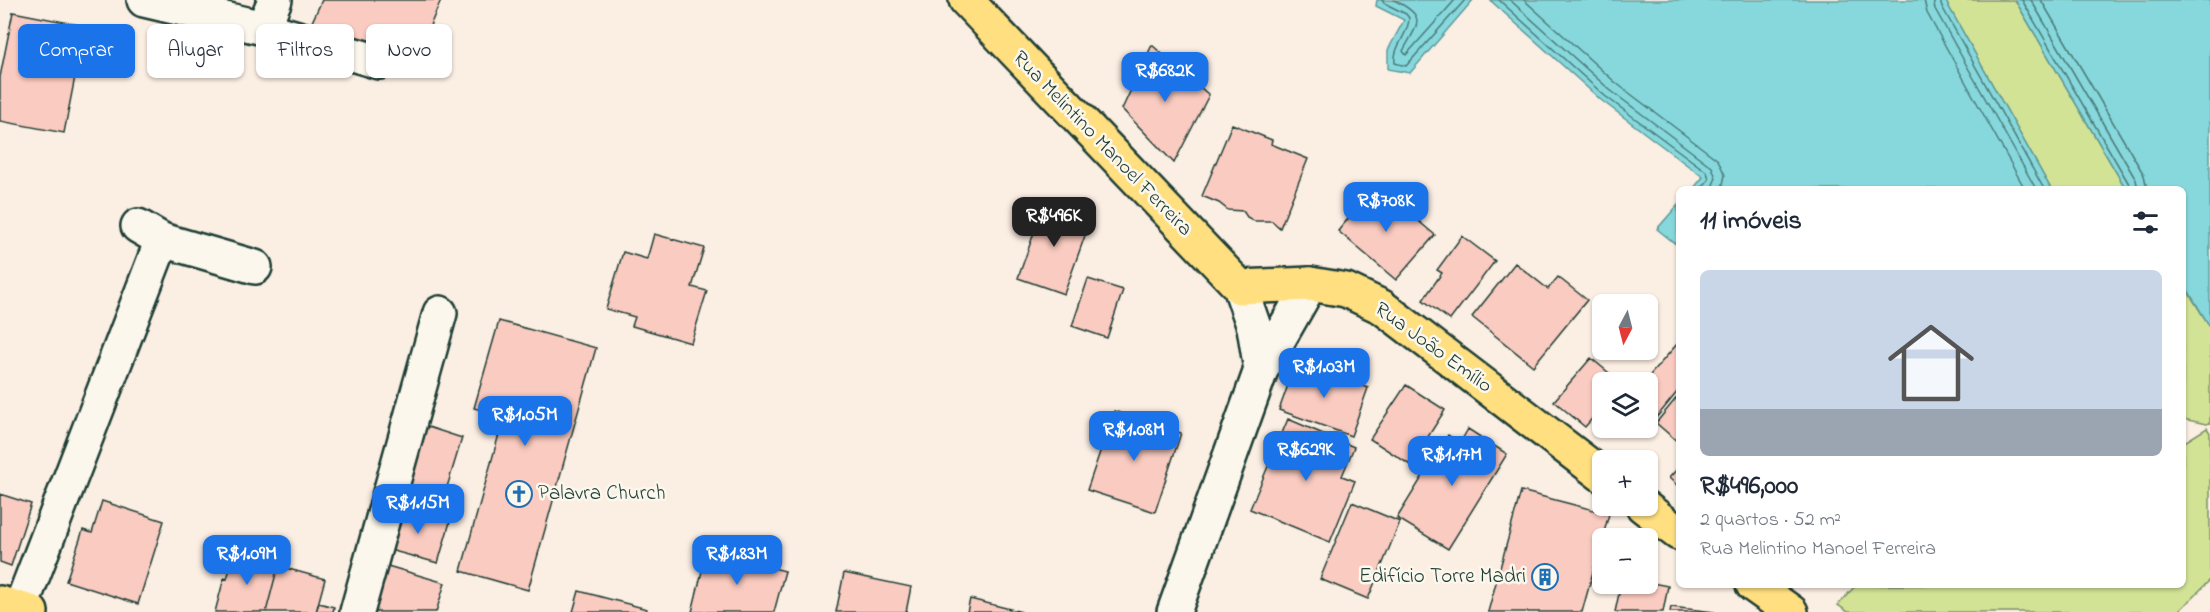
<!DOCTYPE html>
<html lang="pt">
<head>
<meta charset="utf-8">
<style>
	:root { --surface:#fff; --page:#f6f6f7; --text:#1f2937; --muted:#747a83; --accent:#1a73e8 }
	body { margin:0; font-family:"Indie Flower",sans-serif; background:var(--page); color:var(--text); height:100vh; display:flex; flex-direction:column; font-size:22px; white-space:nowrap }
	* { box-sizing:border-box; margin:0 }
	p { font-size:20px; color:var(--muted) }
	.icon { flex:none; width:33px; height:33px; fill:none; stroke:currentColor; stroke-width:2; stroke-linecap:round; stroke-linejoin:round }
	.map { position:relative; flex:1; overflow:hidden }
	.sheet { position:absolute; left:1676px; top:186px; width:510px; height:402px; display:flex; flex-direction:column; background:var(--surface); border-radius:9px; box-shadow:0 2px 4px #0004 }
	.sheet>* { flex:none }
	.top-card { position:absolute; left:18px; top:24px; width:570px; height:54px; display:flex; gap:12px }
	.needle { width:39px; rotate:187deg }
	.controls { position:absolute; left:1592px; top:294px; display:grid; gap:12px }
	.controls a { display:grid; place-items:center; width:66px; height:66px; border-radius:9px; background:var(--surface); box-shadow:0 2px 4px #0004; font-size:30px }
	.price { position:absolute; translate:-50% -51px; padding:0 14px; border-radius:12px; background:var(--accent); color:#fff; font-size:20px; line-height:39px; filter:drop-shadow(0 2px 3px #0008) }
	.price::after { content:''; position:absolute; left:50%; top:36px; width:18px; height:14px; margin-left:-9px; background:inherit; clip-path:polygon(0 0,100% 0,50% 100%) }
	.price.active { background:#222; color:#fff }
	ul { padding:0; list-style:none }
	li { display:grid; align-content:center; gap:12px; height:318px; padding:0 24px }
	li span { display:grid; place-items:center; height:186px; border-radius:9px; color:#555 }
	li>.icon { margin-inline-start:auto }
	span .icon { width:108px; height:108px; fill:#fffc; stroke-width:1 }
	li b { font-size:26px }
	h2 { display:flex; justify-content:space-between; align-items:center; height:72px; padding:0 24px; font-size:26px }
	.tag { padding:0 21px; border-radius:9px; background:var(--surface); box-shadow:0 2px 4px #0004; font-size:21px; line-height:54px }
	.tag.active { background:var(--accent); color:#fff }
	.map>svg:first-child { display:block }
	.green { fill:#d3e396; stroke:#799065; stroke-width:1.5 }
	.water { fill:#87d8dd; stroke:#5d9a99; stroke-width:1.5 }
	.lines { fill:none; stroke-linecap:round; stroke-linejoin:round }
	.shore { stroke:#497b78; stroke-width:1.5 }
	.building { fill:#facbc0; stroke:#1f3d34; stroke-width:1.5 }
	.minor-casing { stroke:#1f3d34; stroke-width:38 }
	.major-casing { stroke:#1f3d34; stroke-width:38 }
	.minor { stroke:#fbf7ec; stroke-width:33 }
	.major { stroke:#ffdf80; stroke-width:33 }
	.labels { text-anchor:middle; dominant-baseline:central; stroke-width:5; stroke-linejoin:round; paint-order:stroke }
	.street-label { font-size:21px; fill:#1f3d34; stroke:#fbf7ec }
	.poi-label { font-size:21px; fill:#1f3d34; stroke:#fbf7ec; text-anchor:start }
</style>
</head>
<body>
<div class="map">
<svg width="2210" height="612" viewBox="0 0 2210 612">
	<rect width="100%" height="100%" fill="#fbeee3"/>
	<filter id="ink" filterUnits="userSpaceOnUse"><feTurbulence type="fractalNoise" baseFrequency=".0167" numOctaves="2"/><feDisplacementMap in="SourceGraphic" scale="12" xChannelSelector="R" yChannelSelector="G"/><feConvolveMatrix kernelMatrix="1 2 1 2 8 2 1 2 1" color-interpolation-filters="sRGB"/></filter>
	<g filter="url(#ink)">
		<path class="green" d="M1945,0H2015L2126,189H2051Z
			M2182,282L2210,327V423L2206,424L2183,419Z
			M2207,428L2210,433V580L2178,612H1848L1838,605L1856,585H2182L2183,443Z"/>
		<path class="water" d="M1377,0H1473L1410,73L1388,69V50L1404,20L1376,6Z
			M1490,0H1945L2051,189H1693L1703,177L1601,100Z
			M2015,0H2210V327L2183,282L2182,189H2126Z
			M1678,205V246L1657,229Z"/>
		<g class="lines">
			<path class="shore" d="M1382,0L1384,3L1406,14L1409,18C1409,35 1393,45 1395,63L1406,66L1465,0
				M1394,0C1428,17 1418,23 1403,51L1406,55L1455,0
				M1499,0L1605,96L1707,172L1709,179L1701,189
				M1510,0L1610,90L1712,167L1716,178L1711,189
				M1524,0L1616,83L1718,160L1725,175L1722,189
				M1924,0L1927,13L2025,189
				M1933,0L1935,9L2036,189
				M1941,0V5L2044,189
				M2022,0L2129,184L2130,189
				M2031,0L2136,180L2138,189
				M2041,0L2144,175L2147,189"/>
		</g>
		<path class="building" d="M322,0H441L412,68L312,22Z
			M13,12L85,26L64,133L0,121V77Z
			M1152,45L1209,95L1174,163L1122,109Z
			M1232,124L1272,140L1271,144L1308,159L1280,228L1272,221H1254L1247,217L1243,211L1228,210L1219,203L1202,196Z
			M1376,185L1435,235L1396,280L1338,231Z
			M1045,202L1091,219L1064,294L1018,278Z
			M654,234L704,248L692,287L707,291L691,343L632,326L635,317L606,309L623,252L647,259Z
			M1462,236L1495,261L1450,320L1423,300L1442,273L1437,270Z
			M1515,263L1548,289L1558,277L1587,300L1533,366L1472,317Z
			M1088,279L1123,290L1107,338L1072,326Z
			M499,321L596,348L528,590L461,571L504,416L474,408Z
			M1678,343V391L1647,429L1645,428H1647V382H1644Z
			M1591,358L1620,382H1602V407L1585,427L1554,401Z
			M1296,363L1368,388L1351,436L1279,410Z
			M1406,385L1445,410L1424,443L1433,448L1418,470L1370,439Z
			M1678,396V442L1656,423Z
			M1114,411L1181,433L1155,512L1087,490Z
			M1288,419L1354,447L1342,476L1355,481L1330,542L1250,509Z
			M422,425L462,438L440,510L400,497Z
			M1468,429L1507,454L1448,549L1397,518L1448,435L1460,443Z
			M1678,468V486L1669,478Z
			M1521,491L1609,514L1582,612H1488Z
			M0,494L31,504L11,566L0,562Z
			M102,501L164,521L138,604L66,581L83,530L92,533Z
			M1352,502L1400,522L1368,599L1320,579Z
			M398,508L450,522L438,563L386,549Z
			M707,551L785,571L774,612H692Z
			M234,554L278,566L266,612H215L224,578L227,579Z
			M381,564L445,583L436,612H367Z
			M278,566L325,579L316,612H266Z
			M844,573L911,587L906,612H836Z
			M1647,582L1668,586L1663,612H1615L1621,584Z
			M579,591L647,609L646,612H573Z
			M970,599L1022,612H967Z
			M319,603L334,607L333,612H316Z
			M1671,607L1715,612H1670Z"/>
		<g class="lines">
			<defs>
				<path id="minor" d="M144,0L263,28L379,62
					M263,28L275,0
					M162,240L255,267
					M1240,287L1254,327L1261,370
					M20,609L162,240L138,226
					M357,612L440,313
					M1174,612L1261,370L1310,284"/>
				<path id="major" d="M966,0L1240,287L1310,284L1346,290L1382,307L1602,475
					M1643,506L1678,533
					M1753,585L1791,612
					M0,603L31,612"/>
			</defs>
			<use href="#minor" class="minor-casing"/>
			<use href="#major" class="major-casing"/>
			<use href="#minor" class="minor"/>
			<use href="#major" class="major"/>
		</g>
	</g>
	<defs>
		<symbol id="church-ring" viewBox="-11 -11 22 22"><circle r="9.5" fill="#fbf7ec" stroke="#1f6fb2" stroke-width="1.5"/><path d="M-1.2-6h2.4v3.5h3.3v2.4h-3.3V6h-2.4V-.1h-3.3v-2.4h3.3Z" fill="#1f6fb2"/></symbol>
		<symbol id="building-ring" viewBox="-11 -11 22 22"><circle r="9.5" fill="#fbf7ec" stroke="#1f6fb2" stroke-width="1.5"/><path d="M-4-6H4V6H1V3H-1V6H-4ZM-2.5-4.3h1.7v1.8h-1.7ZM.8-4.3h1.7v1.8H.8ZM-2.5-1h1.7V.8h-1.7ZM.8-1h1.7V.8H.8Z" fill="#1f6fb2"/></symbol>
	</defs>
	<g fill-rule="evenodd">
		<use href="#church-ring" x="504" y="479" width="30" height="30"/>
		<use href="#building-ring" x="1530" y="562" width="30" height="30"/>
	</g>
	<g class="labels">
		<g class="street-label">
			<text transform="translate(1102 144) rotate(46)">Rua Melintino Manoel Ferreira</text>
			<text transform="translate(1433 348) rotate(36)">Rua João Emílio</text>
		</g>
		<g class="poi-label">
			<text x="538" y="494">Palavra Church</text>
			<text x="1526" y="577" text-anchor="end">Edifício Torre Madri</text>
		</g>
	</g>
</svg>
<div class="controls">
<a><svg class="needle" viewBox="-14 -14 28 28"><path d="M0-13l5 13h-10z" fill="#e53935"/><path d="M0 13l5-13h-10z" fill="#747a83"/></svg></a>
<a><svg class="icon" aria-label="layers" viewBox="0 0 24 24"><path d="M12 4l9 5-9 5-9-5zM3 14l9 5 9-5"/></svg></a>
<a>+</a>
<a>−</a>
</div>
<b class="price" style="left:1165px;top:103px">R$682K</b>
<b class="price" style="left:1386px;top:233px">R$708K</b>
<b class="price active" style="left:1054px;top:248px">R$496K</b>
<b class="price" style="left:1324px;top:399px">R$1.03M</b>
<b class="price" style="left:525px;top:447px">R$1.05M</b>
<b class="price" style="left:1134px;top:462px">R$1.08M</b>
<b class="price" style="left:1306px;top:482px">R$629K</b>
<b class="price" style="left:1452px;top:487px">R$1.17M</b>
<b class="price" style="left:418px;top:535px">R$1.15M</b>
<b class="price" style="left:247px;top:586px">R$1.09M</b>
<b class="price" style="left:737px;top:586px">R$1.83M</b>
<div class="top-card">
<a class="tag active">Comprar</a>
<a class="tag">Alugar</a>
<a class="tag">Filtros</a>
<a class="tag">Novo</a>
</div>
<section class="sheet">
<h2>11 imóveis<svg class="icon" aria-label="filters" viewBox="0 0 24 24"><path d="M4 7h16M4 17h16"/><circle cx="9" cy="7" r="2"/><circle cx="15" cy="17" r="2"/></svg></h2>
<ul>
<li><span style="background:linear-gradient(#c9d6e8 75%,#9aa5b1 0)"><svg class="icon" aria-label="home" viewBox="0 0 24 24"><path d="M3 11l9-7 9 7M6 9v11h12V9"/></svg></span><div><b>R$496,000</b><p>2 quartos · 52 m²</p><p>Rua Melintino Manoel Ferreira</p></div></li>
</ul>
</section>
</div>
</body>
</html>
